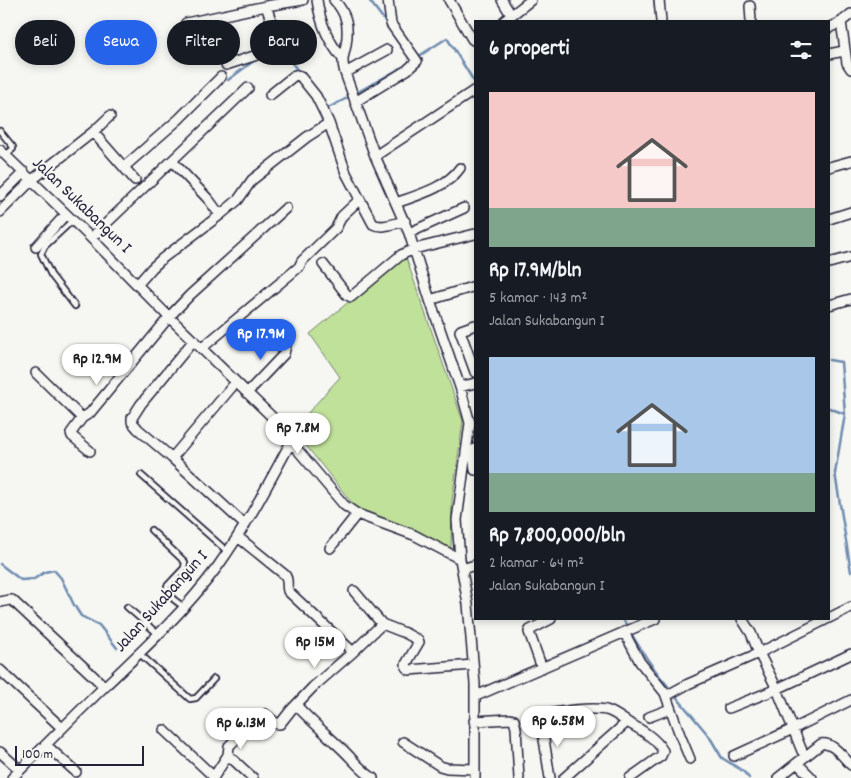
<!DOCTYPE html>
<html lang="id">
<head>
<meta charset="utf-8">
<style>
	:root { --surface:#171b24; --page:#20242c; --text:#f1f3f6; --muted:#9ea1a6; --accent:#2563eb }
	body { margin:0; font-family:Dekko,sans-serif; background:var(--page); color:var(--text); height:100vh; display:flex; flex-direction:column; font-size:19px; white-space:nowrap }
	* { box-sizing:border-box; margin:0 }
	p { font-size:16px; color:var(--muted) }
	.icon { flex:none; width:28px; height:28px; fill:none; stroke:currentColor; stroke-width:2; stroke-linecap:round; stroke-linejoin:round }
	.map { position:relative; flex:1; overflow:hidden }
	.panel { position:absolute; left:474px; top:20px; width:356px; height:600px; display:flex; flex-direction:column; background:var(--surface); border-radius:0px; box-shadow:0 2px 8px #0003 }
	.panel>* { flex:none }
	.guide { position:absolute; left:15px; top:20px; width:384px; height:45px; display:flex; gap:10px }
	.scale { position:absolute; left:15px; bottom:12px; width:129px; box-sizing:border-box; padding-left:5px; border:2px solid #22223b; border-top:0; font-size:14px; line-height:18px; white-space:nowrap; color:#22223b; -webkit-text-stroke:4px #f6f6f2; paint-order:stroke }
	.price { position:absolute; translate:-50% -42px; padding:0 11px; border-radius:18px; background:#fff; color:#222; font-size:16px; line-height:32px; filter:drop-shadow(0 1px 2px #0008) }
	.price::after { content:''; position:absolute; left:50%; top:30px; width:15px; height:11px; margin-left:-8px; background:inherit; clip-path:polygon(0 0,100% 0,50% 100%) }
	.price.selected { background:var(--accent); color:#fff }
	ul { padding:0; list-style:none }
	li { display:grid; align-content:center; gap:10px; height:265px; padding:0 15px }
	li span { display:grid; place-items:center; height:155px; border-radius:0px; color:#555 }
	li>.icon { margin-inline-start:auto }
	span .icon { width:90px; height:90px; fill:#fffc; stroke-width:1 }
	li b { font-size:21px }
	h2 { display:flex; justify-content:space-between; align-items:center; height:60px; padding:0 15px; font-size:21px }
	.pill { padding:0 18px; border-radius:22px; background:var(--surface); box-shadow:0 2px 8px #0003; font-size:18px; line-height:45px }
	.pill.selected { background:var(--accent); color:#fff }
	.map>svg:first-child { display:block }
	.green { fill:#c0e19a; stroke:#71826a }
	.lines { fill:none; stroke-linecap:round; stroke-linejoin:round }
	.stream { stroke:#6e8cb0; stroke-width:2.5 }
	.service-casing { stroke:#22223b; stroke-width:8 }
	.minor-casing { stroke:#22223b; stroke-width:12 }
	.service { stroke:#f6f6f2; stroke-width:4.5 }
	.minor { stroke:#f6f6f2; stroke-width:9 }
	.labels { text-anchor:middle; dominant-baseline:central; stroke-width:4.5; stroke-linejoin:round; paint-order:stroke }
	.street-label { font-size:18px; fill:#22223b; stroke:#f6f6f2 }
</style>
</head>
<body>
<div class="map">
<svg width="851" height="778" viewBox="0 0 851 778">
	<rect width="100%" height="100%" fill="#f6f6f2"/>
	<filter id="ink" filterUnits="userSpaceOnUse"><feTurbulence type="fractalNoise" baseFrequency=".02" numOctaves="2"/><feDisplacementMap in="SourceGraphic" scale="10" xChannelSelector="R" yChannelSelector="G"/><feConvolveMatrix kernelMatrix="1 2 1 2 8 2 1 2 1" color-interpolation-filters="sRGB"/></filter>
	<g filter="url(#ink)">
		<path class="green" d="M405,255L463,421L452,501L451,550L394,523L355,507L300,438L298,424L340,377L310,334Z"/>
		<g class="lines">
			<path class="stream" d="M369,0L388,25
				M269,54L281,49L299,72
				M416,58L447,38L475,83
				M228,80L255,60
				M356,93L408,64
				M324,104L328,108L351,96
				M829,360L841,362L845,414L835,473L851,572
				M829,408L845,414
				M0,564L21,580L34,579L45,572L54,570L61,578L74,605L81,616L99,625L117,648
				M623,619C637,645 652,668 671,690
				M674,694L709,736L722,758L743,771L749,778"/>
			<defs>
				<path id="service" d="M0,131L13,147V149L5,155
					M73,220L45,246L41,254L51,275L75,306
					M141,475L228,552
					M151,530L185,562L184,568L167,586C165,595 177,602 184,607
					M127,607L158,634
					M140,654L190,699L196,698L214,679"/>
				<path id="minor" d="M317,0C320,22 329,43 343,59
					M334,0C347,14 349,26 346,45C345,51 343,56 343,61C343,65 344,69 345,73L375,156L409,233L430,300L460,387L470,423L457,520L460,559L468,604L475,684V778
					M449,0L472,39L475,41
					M502,0L511,15
					M659,0L661,21
					M750,6L751,21
					M504,21L531,0
					M841,22L847,63L851,69
					M186,23L266,6L303,0
					M829,28L841,22L851,14
					M829,54L844,51
					M226,65L254,56L274,47C278,35 270,18 266,6
					M345,73L387,50
					M270,95L295,75L300,76L316,96L323,110L329,123L346,173L373,224C382,229 395,223 405,221
					M355,102L407,70L417,61L391,24L388,0
					M93,132L135,180
					M0,150L91,238L169,317L268,413L276,421L291,442C268,484 246,527 218,566C185,611 144,649 104,687C73,717 43,748 12,778
					M375,156L475,90
					M172,161L209,200L220,215
					M124,167L179,119L221,77
					M829,167L851,161
					M0,196L24,172
					M396,203C418,195 446,188 460,168
					M0,212L32,180L93,132L110,116
					M829,219L851,212
					M409,233L464,208
					M91,238L248,88
					M36,247L66,214
					M829,263L851,257
					M323,264L347,295L351,297L401,255L414,249L475,234
					M138,284L152,268L163,258L220,215L238,200L252,180L307,137L329,123
					M430,300L475,286
					M829,305L851,299
					M475,325L461,330L460,331L475,372
					M194,340L141,404L132,418V422L138,429L172,458L245,525
					M202,348L299,267L302,261L336,228L342,216L359,200
					M36,373L82,418
					M460,387L475,383
					M247,393L284,354L288,336
					M291,442L344,505L357,514L414,535L460,559
					M475,449L474,461L475,470
					M90,451L72,436L71,433L82,418L90,413L169,317L190,295L286,208
					M172,458L236,382
					M238,537L285,575C289,580 286,585 288,591L353,652
					M330,548L357,514
					M462,569L475,565
					M354,591L382,624L405,633L418,640L419,642L406,664V667L409,670L473,665
					M0,602L10,600H12L105,687
					M829,618L851,607
					M742,619L751,633L759,653L777,689L802,751
					M624,632L640,662L665,693L680,735L690,759
					M542,668L529,632L530,630L551,619
					M0,670L62,728
					M476,696L655,619
					M666,696L688,684L759,653L827,619
					M296,705C310,720 326,734 341,748C352,758 360,770 373,778
					M729,708L777,689L851,654
					M649,717L670,709
					M474,721L510,719L514,720L516,728L519,778
					M164,730L214,777
					M403,742L440,766L447,768L475,769
					M46,745L76,772
					M0,752L20,770
					M228,755L253,778
					M734,756L793,729L851,700
					M797,763L821,744C833,742 843,757 851,765
					M213,778L228,755L229,746L260,716L265,714L277,724H280L291,710L313,687L353,652L382,624
					M550,778L541,720L542,716C557,711 592,707 606,710C614,712 621,718 627,722
					M564,778L627,722C640,729 656,738 663,751L661,756L630,778
					M778,778L797,763L812,778"/>
			</defs>
			<use href="#service" class="service-casing"/>
			<use href="#minor" class="minor-casing"/>
			<use href="#service" class="service"/>
			<use href="#minor" class="minor"/>
		</g>
	</g>
	<g class="labels">
		<g class="street-label">
			<text transform="translate(81 206) rotate(44)">Jalan Sukabangun I</text>
			<text transform="translate(162 602) rotate(-48)">Jalan Sukabangun I</text>
		</g>
	</g>
</svg>
<div class="scale">100 m</div>
<b class="price selected" style="left:261px;top:361px">Rp 17.9M</b>
<b class="price" style="left:97px;top:386px">Rp 12.9M</b>
<b class="price" style="left:298px;top:455px">Rp 7.8M</b>
<b class="price" style="left:315px;top:669px">Rp 15M</b>
<b class="price" style="left:558px;top:748px">Rp 6.58M</b>
<b class="price" style="left:241px;top:750px">Rp 6.13M</b>
<div class="guide">
<a class="pill">Beli</a>
<a class="pill selected">Sewa</a>
<a class="pill">Filter</a>
<a class="pill">Baru</a>
</div>
<section class="panel">
<h2>6 properti<svg class="icon" aria-label="filters" viewBox="0 0 24 24"><path d="M4 7h16M4 17h16"/><circle cx="9" cy="7" r="2"/><circle cx="15" cy="17" r="2"/></svg></h2>
<ul>
<li><span style="background:linear-gradient(#f6c9c9 75%,#7fa58c 0)"><svg class="icon" aria-label="home" viewBox="0 0 24 24"><path d="M3 11l9-7 9 7M6 9v11h12V9"/></svg></span><div><b>Rp 17.9M/bln</b><p>5 kamar · 143 m²</p><p>Jalan Sukabangun I</p></div></li>
<li><span style="background:linear-gradient(#a9c7e8 75%,#7fa58c 0)"><svg class="icon" aria-label="home" viewBox="0 0 24 24"><path d="M3 11l9-7 9 7M6 9v11h12V9"/></svg></span><div><b>Rp 7,800,000/bln</b><p>2 kamar · 64 m²</p><p>Jalan Sukabangun I</p></div></li>
</ul>
</section>
</div>
</body>
</html>
